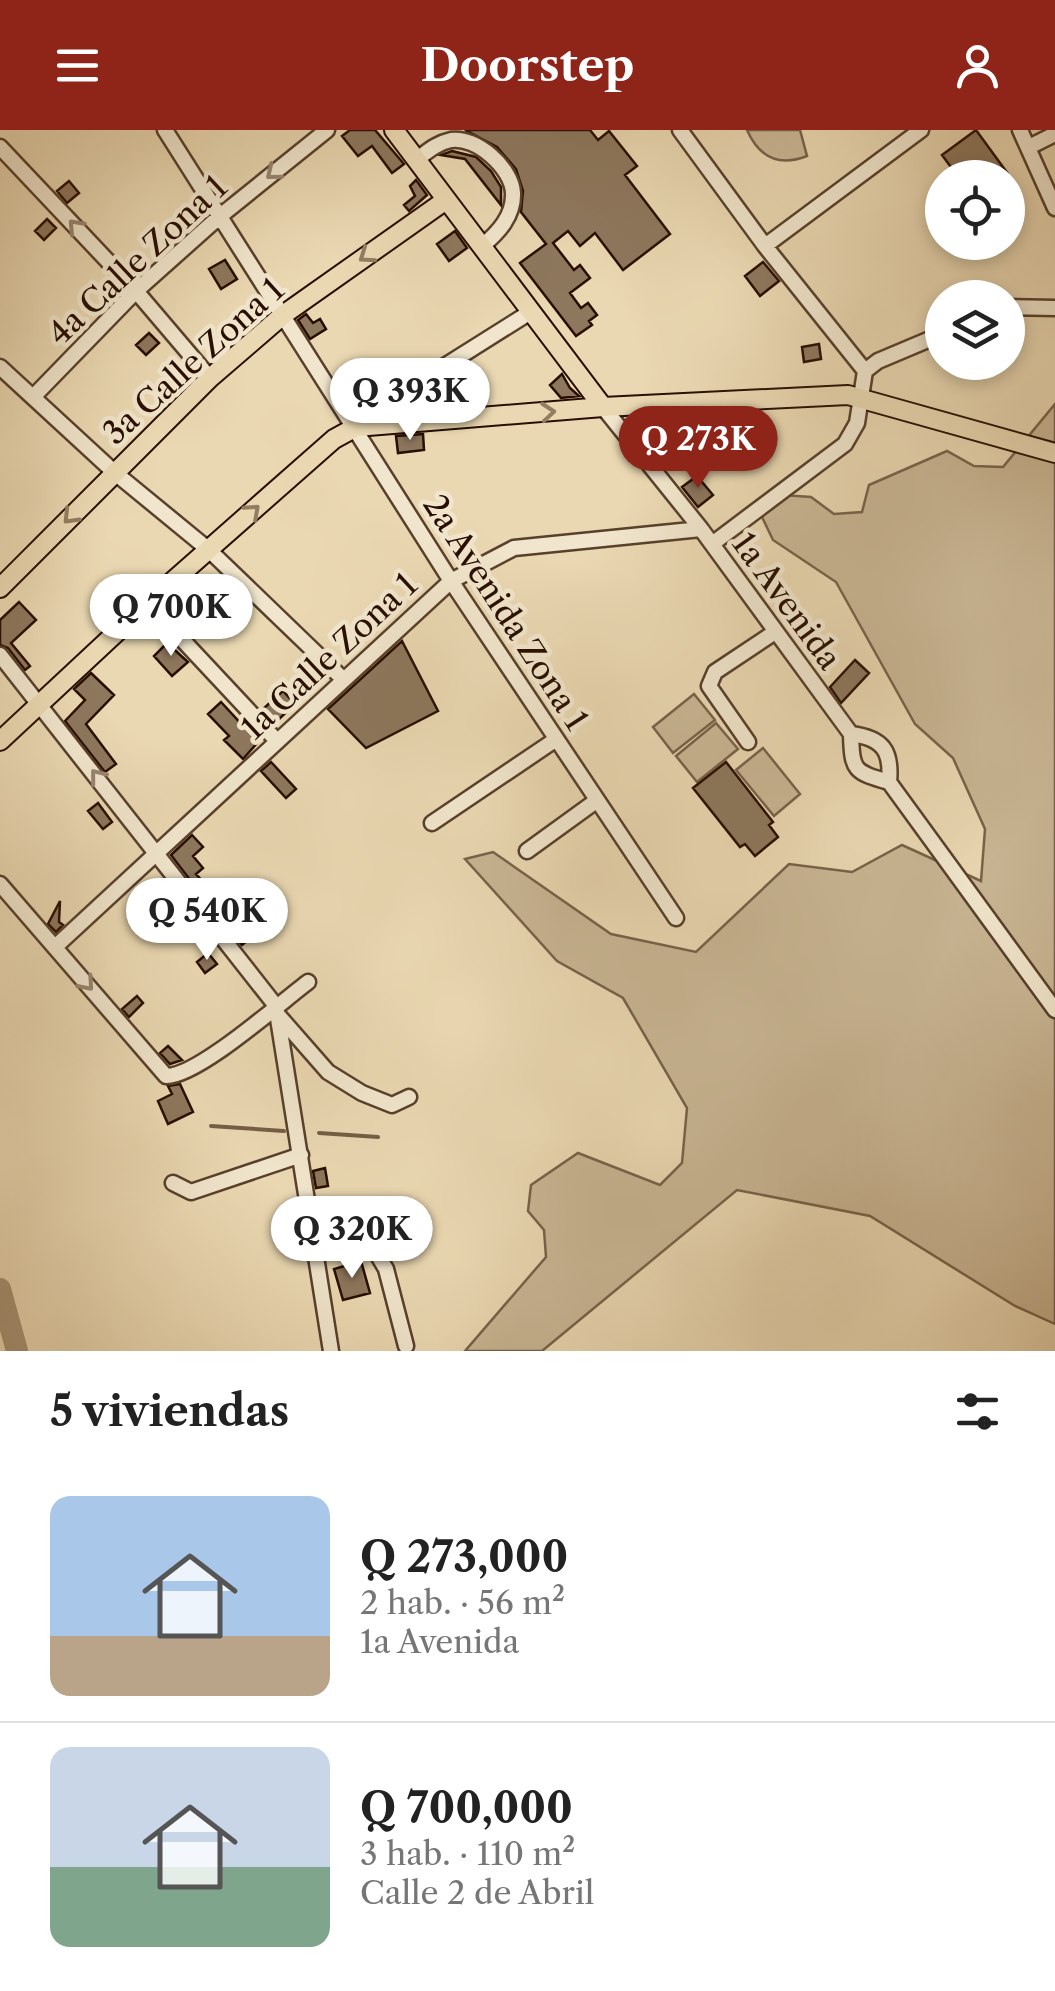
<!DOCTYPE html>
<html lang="es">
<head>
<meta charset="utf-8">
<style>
	:root { --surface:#fff; --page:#f6f6f6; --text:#222; --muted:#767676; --line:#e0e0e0; --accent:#8f2418 }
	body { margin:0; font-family:"Libre Caslon Text",serif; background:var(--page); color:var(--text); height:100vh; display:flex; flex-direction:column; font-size:38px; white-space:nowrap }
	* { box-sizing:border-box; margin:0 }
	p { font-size:32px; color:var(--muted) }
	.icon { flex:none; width:55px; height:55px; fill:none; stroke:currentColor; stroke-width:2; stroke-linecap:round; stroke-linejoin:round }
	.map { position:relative; height:1221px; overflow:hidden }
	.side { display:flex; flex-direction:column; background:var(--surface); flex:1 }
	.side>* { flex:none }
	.buttons { position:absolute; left:925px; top:30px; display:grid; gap:20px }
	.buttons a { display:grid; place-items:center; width:100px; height:100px; border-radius:50%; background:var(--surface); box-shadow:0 5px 15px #0003; font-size:50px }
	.price { position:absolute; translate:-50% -85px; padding:0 22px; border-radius:35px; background:#fff; color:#222; font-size:32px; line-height:65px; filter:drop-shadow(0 2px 5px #0008) }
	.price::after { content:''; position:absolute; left:50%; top:60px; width:30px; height:22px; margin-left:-15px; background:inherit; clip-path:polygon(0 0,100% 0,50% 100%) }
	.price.active { background:var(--accent); color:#fff }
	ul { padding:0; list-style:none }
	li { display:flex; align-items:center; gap:30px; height:250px; padding:0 50px }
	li+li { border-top:2px solid var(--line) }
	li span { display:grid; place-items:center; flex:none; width:280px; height:200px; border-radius:20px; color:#555 }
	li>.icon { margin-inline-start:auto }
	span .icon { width:120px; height:120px; fill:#fffc; stroke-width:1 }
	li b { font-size:42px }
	h2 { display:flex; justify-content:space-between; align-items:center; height:120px; padding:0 50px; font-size:42px }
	header { display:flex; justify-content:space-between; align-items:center; height:130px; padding:0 50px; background:var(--accent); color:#fff; font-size:45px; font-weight:700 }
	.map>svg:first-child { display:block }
	.green { fill:#c9b694; stroke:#78624a; stroke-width:2.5 }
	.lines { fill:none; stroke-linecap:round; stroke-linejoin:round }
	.stream { stroke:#755e46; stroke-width:4 }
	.river { stroke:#a89375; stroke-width:22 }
	.building { fill:#8d775d; stroke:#280e00; stroke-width:2.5 }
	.minor-casing { stroke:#58402c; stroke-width:19 }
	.major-casing { stroke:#280e00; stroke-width:22 }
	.minor { stroke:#f1e6cd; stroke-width:14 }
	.major { stroke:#ead8b2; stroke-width:18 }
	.oneway { stroke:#978571 }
	.oneway2 { stroke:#937d62 }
	.labels { text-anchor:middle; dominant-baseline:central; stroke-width:9; stroke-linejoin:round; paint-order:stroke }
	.street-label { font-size:32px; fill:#280e00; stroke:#f1e6cd }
</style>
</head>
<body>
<header><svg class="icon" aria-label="menu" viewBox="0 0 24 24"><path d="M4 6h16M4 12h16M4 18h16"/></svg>Doorstep<svg class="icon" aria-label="person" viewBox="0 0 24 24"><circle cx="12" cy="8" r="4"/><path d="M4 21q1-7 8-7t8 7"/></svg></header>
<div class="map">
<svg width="1055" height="1221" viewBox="0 0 1055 1221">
	<rect width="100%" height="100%" fill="#ead8b2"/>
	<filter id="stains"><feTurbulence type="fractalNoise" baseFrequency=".002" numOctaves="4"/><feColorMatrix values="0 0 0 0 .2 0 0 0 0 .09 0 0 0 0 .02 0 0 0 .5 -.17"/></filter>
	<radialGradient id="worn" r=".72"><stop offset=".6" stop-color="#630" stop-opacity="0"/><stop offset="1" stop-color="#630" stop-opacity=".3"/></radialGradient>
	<path class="green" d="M747,0H800L807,26C779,37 759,27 747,0Z
		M1055,274V1194L1015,1176L870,1086L737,1060L542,1221H465L546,1127L544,1100L528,1081L531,1055L578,1023L660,1055L682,1033L687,978L623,868L557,831L465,729L493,722L611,804L696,822L789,734L852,742L902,715L981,751L985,699L953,628L915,594L836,452L773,410L762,387L782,365L811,367L834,384L862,382L869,355L947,321L974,336L1003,337Z
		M694,564L715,590L673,623L653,597Z
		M716,593L738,619L697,652L676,626Z
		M763,618L800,664L774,686L736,640Z"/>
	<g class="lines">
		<path class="stream" d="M211,996L284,1001
			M319,1003L378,1007"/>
		<path class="river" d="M0,1159L17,1221"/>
	</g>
	<path class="building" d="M350,0H375L404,34L392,43L372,16L358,26L342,6Z
		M465,0H590L598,10L609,1L637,36L625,45L670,104L623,140L595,103L580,116L568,101L553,113L574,140L580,135L590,148L570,163L581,178L588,173L597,185L589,191L592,195L576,206L520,133L546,114L521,82L523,61L516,39L497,17Z
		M976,0L1011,48H959L942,25Z
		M452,21L476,27L491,41L501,57V75L465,29L441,25Z
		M416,50L427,65L409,81L404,75L415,66L410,56Z
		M69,51L79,63L67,73L57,61Z
		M47,89L56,98L44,110L35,101Z
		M455,101L467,118L449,131L437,114Z
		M225,130L237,149L221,159L209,139Z
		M763,132L779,151L760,166L745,146Z
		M306,184L313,193L320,189L326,199L310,209L298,190Z
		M149,203L159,213L146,225L136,215Z
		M819,214L821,229L804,232L802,217Z
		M562,244L570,258L579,266L561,268L550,255Z
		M423,304L424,320L398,323L396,306Z
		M697,346L713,365L698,377L682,357Z
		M19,472L36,490L11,513L30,536L25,540L8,518L0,515V490Z
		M402,511L438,581L366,618L328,579Z
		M167,513L188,532L172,546L154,526Z
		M855,530L869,543L841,573L830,557Z
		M91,543L114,565L86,594L116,634L105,642L65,591L85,570L74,559Z
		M283,561L295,574L276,592L264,578Z
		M221,572L258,612L243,629L224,610L229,606L208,584Z
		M271,632L296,659L286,668L261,641Z
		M726,632L773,692L769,695L778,707L755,726L745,714L740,717L693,658Z
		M98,673L112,692L103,699L88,681Z
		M192,705L203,717L193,726L203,738L196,744L204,753L197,759L171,725Z
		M60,771L59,792L63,795L56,802L48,794Z
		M264,772L276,786L242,815L230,801Z
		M208,823L217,834L205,843L197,832Z
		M137,866L143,873L129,887L122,879Z
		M168,916L182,930L170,934L160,923Z
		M180,954L193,982L168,994L158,971L172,964L168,956Z
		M325,1038L328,1056L316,1058L313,1041Z
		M361,1131L370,1163L343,1170L334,1139Z"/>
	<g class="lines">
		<defs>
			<path id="minor" d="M165,0L451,451L676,788
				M680,0L765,116L865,241
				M1020,0L1055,78
				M0,17L136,161L210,248
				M1029,17L1055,4
				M416,30C428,21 437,13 451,10C476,6 512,38 513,63C514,86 498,103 482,116
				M765,116L921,0
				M1008,177L1055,178
				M0,237L114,342L209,420L344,550
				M865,241L878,231L942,204
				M424,249L532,181
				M34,266L136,161L219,87L327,0
				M603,277L701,399L851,604C852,641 854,642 889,652L1055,880
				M712,414L845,314L857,293L865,241
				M148,473L277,611
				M0,525L276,876L331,1221
				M851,604C883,608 892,621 889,652
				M748,612L709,556L715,542L775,502
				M432,693L555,610
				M527,721L596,671
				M0,754L166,946C197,947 280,873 308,852
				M55,817L451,451L514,418L701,399
				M278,885L328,942L362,963L392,975L409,967
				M173,1053L191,1062L301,1025
				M312,1100L347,1105L373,1117L386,1139L406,1216"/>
			<path id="major" d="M394,0L603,277
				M0,458L210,248L283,185L446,70
				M0,611L148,473L334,309L356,297L603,277L848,265L1055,323"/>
		</defs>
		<use href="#minor" class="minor-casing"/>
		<use href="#major" class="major-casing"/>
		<use href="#minor" class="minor"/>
		<use href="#major" class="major"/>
	</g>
	<defs><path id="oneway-chevron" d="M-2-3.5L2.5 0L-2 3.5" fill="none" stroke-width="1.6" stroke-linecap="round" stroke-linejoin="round" transform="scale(2.5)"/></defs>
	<g class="oneway">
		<use href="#oneway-chevron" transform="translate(273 43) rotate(141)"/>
		<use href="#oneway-chevron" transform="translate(75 96) rotate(-133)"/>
		<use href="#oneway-chevron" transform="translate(97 646) rotate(-128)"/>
		<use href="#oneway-chevron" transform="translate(87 854) rotate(49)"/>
	</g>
	<g class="oneway2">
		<use href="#oneway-chevron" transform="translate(366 126) rotate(145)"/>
		<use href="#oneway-chevron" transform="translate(548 282) rotate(-5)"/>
		<use href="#oneway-chevron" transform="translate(253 381) rotate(-42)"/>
		<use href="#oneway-chevron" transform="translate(70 387) rotate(134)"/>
	</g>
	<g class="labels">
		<g class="street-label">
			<text transform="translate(137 130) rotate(-43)">4a Calle Zona 1</text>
			<text transform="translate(193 231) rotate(-42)">3a Calle Zona 1</text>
			<text transform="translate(787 471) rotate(54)">1a Avenida</text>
			<text transform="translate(506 482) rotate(57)">2a Avenida Zona 1</text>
			<text transform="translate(329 526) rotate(-43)">1a Calle Zona 1</text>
		</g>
	</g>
	<rect width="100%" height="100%" filter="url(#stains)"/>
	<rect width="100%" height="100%" fill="url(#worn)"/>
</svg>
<div class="buttons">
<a><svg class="icon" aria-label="locate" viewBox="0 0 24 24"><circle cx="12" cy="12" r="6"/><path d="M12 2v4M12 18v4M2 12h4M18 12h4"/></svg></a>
<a><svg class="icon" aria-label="layers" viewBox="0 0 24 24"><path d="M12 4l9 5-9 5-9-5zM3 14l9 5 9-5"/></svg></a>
</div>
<b class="price" style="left:410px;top:313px">Q 393K</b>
<b class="price active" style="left:698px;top:361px">Q 273K</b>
<b class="price" style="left:171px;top:529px">Q 700K</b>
<b class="price" style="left:207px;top:833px">Q 540K</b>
<b class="price" style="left:352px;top:1151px">Q 320K</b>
</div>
<section class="side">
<h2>5 viviendas<svg class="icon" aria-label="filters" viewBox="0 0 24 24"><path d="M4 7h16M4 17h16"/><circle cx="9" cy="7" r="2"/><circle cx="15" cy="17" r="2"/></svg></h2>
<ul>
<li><span style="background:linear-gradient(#a9c7e8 70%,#b9a48a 0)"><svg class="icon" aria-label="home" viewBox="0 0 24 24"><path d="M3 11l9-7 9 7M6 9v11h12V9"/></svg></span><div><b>Q 273,000</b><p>2 hab. · 56 m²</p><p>1a Avenida</p></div></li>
<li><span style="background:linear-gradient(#c9d6e8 60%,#7fa58c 0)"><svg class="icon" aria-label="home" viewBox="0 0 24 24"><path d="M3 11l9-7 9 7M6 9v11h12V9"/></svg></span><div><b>Q 700,000</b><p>3 hab. · 110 m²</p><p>Calle 2 de Abril</p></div></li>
</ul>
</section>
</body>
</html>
